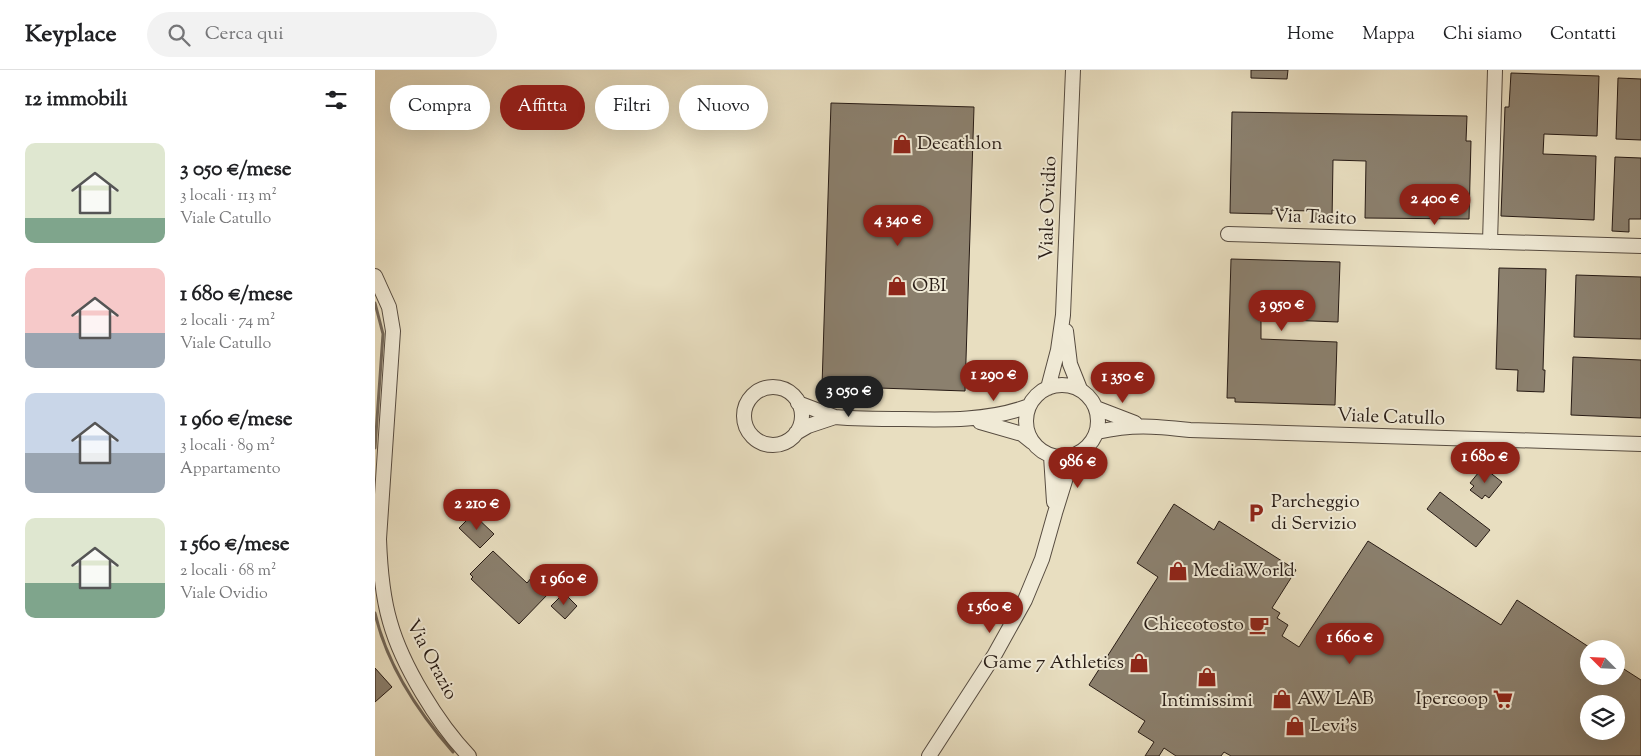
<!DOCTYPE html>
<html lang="it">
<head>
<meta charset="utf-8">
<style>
	:root { --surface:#fff; --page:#f2f2f2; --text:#202124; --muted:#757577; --line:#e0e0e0; --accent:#8f2418 }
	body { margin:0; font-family:"Sorts Mill Goudy",serif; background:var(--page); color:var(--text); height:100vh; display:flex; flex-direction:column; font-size:19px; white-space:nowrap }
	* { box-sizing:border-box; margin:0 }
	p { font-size:16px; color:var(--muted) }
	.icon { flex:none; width:28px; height:28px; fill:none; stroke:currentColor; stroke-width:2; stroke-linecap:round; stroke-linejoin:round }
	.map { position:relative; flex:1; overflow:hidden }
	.panel { display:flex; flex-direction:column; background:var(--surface); width:375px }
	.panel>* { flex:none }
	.top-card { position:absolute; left:15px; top:15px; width:475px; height:45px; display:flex; gap:10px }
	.needle { width:32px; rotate:294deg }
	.fabs { position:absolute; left:1205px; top:570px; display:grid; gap:10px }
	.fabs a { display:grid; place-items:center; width:45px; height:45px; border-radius:50%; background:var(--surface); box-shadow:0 5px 20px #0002; font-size:25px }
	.price { position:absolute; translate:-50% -42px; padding:0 11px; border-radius:18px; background:var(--accent); color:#fff; font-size:16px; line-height:32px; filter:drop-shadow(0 1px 2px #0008) }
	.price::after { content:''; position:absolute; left:50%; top:30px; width:15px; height:11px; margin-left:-8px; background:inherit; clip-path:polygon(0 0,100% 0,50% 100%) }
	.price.on { background:#222; color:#fff }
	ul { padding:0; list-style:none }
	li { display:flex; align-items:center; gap:15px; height:125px; padding:0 25px }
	li span { display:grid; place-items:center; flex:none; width:140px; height:100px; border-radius:10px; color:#555 }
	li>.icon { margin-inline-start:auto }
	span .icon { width:60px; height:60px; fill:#fffc; stroke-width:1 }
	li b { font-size:21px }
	h2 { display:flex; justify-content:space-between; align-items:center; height:60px; padding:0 25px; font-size:21px }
	.pill { padding:0 18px; border-radius:22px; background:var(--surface); box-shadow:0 5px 20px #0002; font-size:18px; line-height:45px }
	.pill.on { background:var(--accent); color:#fff }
	header { display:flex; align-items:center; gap:30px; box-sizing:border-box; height:70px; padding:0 25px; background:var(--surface); border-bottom:1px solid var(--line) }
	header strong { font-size:24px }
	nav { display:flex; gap:28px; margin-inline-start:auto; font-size:18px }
	.search { width:350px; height:45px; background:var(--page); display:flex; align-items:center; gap:12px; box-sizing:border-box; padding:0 18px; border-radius:28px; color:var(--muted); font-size:19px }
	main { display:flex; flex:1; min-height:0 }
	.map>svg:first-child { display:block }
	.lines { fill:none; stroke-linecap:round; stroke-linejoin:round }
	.stream { stroke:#736859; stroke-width:3 }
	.building { fill:#8b806e; stroke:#271b15; fill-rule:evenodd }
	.street-casing { stroke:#574c40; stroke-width:16 }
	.street { stroke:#f0ead6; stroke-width:14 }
	.labels { text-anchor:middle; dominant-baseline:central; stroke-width:4; stroke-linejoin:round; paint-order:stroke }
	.poi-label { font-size:19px; fill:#271b15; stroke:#f0ead6; text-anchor:start }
	.street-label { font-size:19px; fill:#271b15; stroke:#f0ead6 }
</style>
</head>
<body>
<header>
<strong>Keyplace</strong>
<div class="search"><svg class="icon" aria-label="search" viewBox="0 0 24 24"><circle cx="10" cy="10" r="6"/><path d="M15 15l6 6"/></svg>Cerca qui</div>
<nav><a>Home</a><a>Mappa</a><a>Chi siamo</a><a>Contatti</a></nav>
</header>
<main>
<section class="panel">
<h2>12 immobili<svg class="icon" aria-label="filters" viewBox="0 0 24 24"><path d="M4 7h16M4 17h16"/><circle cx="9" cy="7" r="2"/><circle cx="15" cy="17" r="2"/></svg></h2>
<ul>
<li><span style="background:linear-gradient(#dfe7d0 75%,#7fa58c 0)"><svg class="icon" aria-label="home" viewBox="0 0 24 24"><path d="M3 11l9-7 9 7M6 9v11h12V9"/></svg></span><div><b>3 050 €/mese</b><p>3 locali · 113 m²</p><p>Viale Catullo</p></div></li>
<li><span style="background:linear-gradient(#f6c9c9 65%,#9aa5b1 0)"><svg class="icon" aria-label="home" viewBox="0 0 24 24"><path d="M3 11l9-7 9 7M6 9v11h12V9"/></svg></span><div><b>1 680 €/mese</b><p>2 locali · 74 m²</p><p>Viale Catullo</p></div></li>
<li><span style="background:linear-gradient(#c9d6e8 60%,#9aa5b1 0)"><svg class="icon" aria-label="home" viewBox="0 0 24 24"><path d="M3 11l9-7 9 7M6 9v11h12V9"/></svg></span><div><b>1 960 €/mese</b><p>3 locali · 89 m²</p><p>Appartamento</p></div></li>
<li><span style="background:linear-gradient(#dfe7d0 65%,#7fa58c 0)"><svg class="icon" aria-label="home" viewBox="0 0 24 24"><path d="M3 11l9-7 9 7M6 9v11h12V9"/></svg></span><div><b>1 560 €/mese</b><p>2 locali · 68 m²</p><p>Viale Ovidio</p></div></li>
</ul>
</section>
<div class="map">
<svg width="1266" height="686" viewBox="0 0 1266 686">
	<rect width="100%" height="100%" fill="#e8dec0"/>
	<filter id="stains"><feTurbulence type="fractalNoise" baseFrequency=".004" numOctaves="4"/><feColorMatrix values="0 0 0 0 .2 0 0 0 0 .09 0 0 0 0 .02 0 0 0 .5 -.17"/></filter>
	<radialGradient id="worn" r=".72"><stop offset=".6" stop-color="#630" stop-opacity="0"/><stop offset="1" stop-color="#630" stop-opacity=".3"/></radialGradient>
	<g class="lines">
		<path class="stream" d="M0,233L8,264L0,378
			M0,543C12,596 44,643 78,682"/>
	</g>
	<path class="building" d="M876,0H913L912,9L876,8Z
		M1136,3L1224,6L1222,66L1169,64L1168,84L1221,86L1219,150L1126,146L1130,37H1134Z
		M1243,8L1266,9V70L1241,69Z
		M456,33L599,37L590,321L447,316Z
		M857,42L1092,46L1091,71H1096L1094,149L990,148L991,91L958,90L957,151H936V141L897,140V144L855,143Z
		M1240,87L1266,88V149H1254V162L1237,161Z
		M856,189L965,192L963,252L886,249V269L962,272L960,335L860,332V328H852Z
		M1124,198L1171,199L1168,300H1170L1169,322L1142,321L1143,300L1121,299Z
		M1201,205L1266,207V269L1199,267Z
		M1198,287L1266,290V348L1196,345Z
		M1108,397L1127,412L1114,428L1110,425L1107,429L1095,420L1099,416L1095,413Z
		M1065,422L1115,460L1101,477L1052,439Z
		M799,434L839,460L844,451L921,500L897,538L905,543L902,548L913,555L907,566L924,577L993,471L1126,555L1142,530L1214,577V606H1241V594L1266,610V686H856L849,682L846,686H801L789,678L784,686H770L779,672L763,662L770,651L714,615L783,507L762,493ZM1214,634H1241V661H1214Z
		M98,444L119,464L105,478L84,458Z
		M118,481L152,513L157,507L174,523L144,554L96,509L98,507L95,504Z
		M189,523L202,536L190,549L176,536Z
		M0,598L17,617L0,632Z"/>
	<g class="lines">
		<defs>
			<path id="street" d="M853,164L1266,176
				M1115,172L1120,0
				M0,206L14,237L18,261L4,469C5,497 7,525 15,552C27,595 63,654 94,686
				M691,261L695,294L705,319
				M651 351a36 36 0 1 1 72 0a36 36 0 1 1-72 0Z
				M369 346a29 29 0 1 1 58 0a29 29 0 1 1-58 0Z
				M673,318L683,280L688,245L698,0
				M721,338L760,353
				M460,347C483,349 506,349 529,349C571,350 614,351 654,336
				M605,352L647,364L657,372
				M722,362C758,354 778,356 815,360L1266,374
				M421,363L433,356L460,347L423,333
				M676,386L679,432
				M554,686L620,584L650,530L667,489L680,443L698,385"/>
		</defs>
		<use href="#street" class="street-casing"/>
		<use href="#street" class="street"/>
	</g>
	<defs>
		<symbol id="shop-bare" viewBox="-9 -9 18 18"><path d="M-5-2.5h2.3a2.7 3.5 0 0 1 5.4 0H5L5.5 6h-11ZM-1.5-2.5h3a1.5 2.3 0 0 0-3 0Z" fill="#8f2418" stroke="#f0ead6" stroke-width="2.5" paint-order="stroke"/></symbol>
		<symbol id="parking-bare" viewBox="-9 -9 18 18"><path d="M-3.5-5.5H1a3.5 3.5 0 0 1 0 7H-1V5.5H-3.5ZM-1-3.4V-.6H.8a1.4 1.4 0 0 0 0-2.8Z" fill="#8f2418" stroke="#f0ead6" stroke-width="2.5" paint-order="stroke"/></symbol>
		<symbol id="cafe-bare" viewBox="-9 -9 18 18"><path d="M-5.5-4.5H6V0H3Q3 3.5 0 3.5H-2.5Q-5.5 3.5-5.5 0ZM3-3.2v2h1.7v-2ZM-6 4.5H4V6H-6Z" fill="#8f2418" stroke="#f0ead6" stroke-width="2.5" paint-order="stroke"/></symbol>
		<symbol id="supermarket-bare" viewBox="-9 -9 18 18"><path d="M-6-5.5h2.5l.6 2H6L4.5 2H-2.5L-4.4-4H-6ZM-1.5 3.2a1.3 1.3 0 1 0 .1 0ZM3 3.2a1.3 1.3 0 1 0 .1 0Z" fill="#8f2418" stroke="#f0ead6" stroke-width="2.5" paint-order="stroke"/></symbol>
	</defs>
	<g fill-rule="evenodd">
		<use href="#shop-bare" x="513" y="60" width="28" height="28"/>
		<use href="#shop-bare" x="508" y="202" width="28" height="28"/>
		<use href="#parking-bare" x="867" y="429" width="28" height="28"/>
		<use href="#shop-bare" x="789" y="487" width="28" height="28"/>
		<use href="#cafe-bare" x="870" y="541" width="28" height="28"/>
		<use href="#shop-bare" x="750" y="579" width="28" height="28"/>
		<use href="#shop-bare" x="818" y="593" width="28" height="28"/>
		<use href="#shop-bare" x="893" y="615" width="28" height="28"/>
		<use href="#supermarket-bare" x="1114" y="615" width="28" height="28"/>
		<use href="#shop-bare" x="906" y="642" width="28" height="28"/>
	</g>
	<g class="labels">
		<g class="poi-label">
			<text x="542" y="74">Decathlon</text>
			<text x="537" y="216">OBI</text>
			<text x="896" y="432">Parcheggio<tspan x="896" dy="22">di Servizio</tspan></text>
			<text x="818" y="501">MediaWorld</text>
			<text x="869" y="555" text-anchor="end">Chiccotosto</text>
			<text x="749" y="593" text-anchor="end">Game 7 Athletics</text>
			<text x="922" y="629">AW LAB</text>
			<text x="1113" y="629" text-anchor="end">Ipercoop</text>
			<text x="832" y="631" text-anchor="middle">Intimissimi</text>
			<text x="935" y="656">Levi's</text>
		</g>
		<g class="street-label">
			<text transform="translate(674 138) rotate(-88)">Viale Ovidio</text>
			<text transform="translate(940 148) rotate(2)">Via Tacito</text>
			<text transform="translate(1016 348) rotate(2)">Viale Catullo</text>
			<text transform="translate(56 590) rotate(62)">Via Orazio</text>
		</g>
	</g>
	<rect width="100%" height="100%" filter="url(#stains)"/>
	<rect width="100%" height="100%" fill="url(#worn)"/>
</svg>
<div class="fabs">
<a><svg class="needle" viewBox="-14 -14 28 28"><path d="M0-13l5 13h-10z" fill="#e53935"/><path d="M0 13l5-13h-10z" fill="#757577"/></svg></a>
<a><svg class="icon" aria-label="layers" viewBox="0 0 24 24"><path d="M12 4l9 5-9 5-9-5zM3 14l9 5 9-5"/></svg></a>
</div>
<b class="price" style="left:1060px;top:156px">2 400 €</b>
<b class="price" style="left:523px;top:177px">4 340 €</b>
<b class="price" style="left:907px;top:262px">3 950 €</b>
<b class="price" style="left:619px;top:332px">1 290 €</b>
<b class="price" style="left:748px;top:334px">1 350 €</b>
<b class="price on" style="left:474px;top:348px">3 050 €</b>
<b class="price" style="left:1110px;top:414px">1 680 €</b>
<b class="price" style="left:703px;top:419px">986 €</b>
<b class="price" style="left:102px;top:461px">2 210 €</b>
<b class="price" style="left:189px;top:536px">1 960 €</b>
<b class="price" style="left:615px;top:564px">1 560 €</b>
<b class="price" style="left:975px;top:595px">1 660 €</b>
<div class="top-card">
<a class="pill">Compra</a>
<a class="pill on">Affitta</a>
<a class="pill">Filtri</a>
<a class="pill">Nuovo</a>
</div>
</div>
</main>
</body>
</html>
